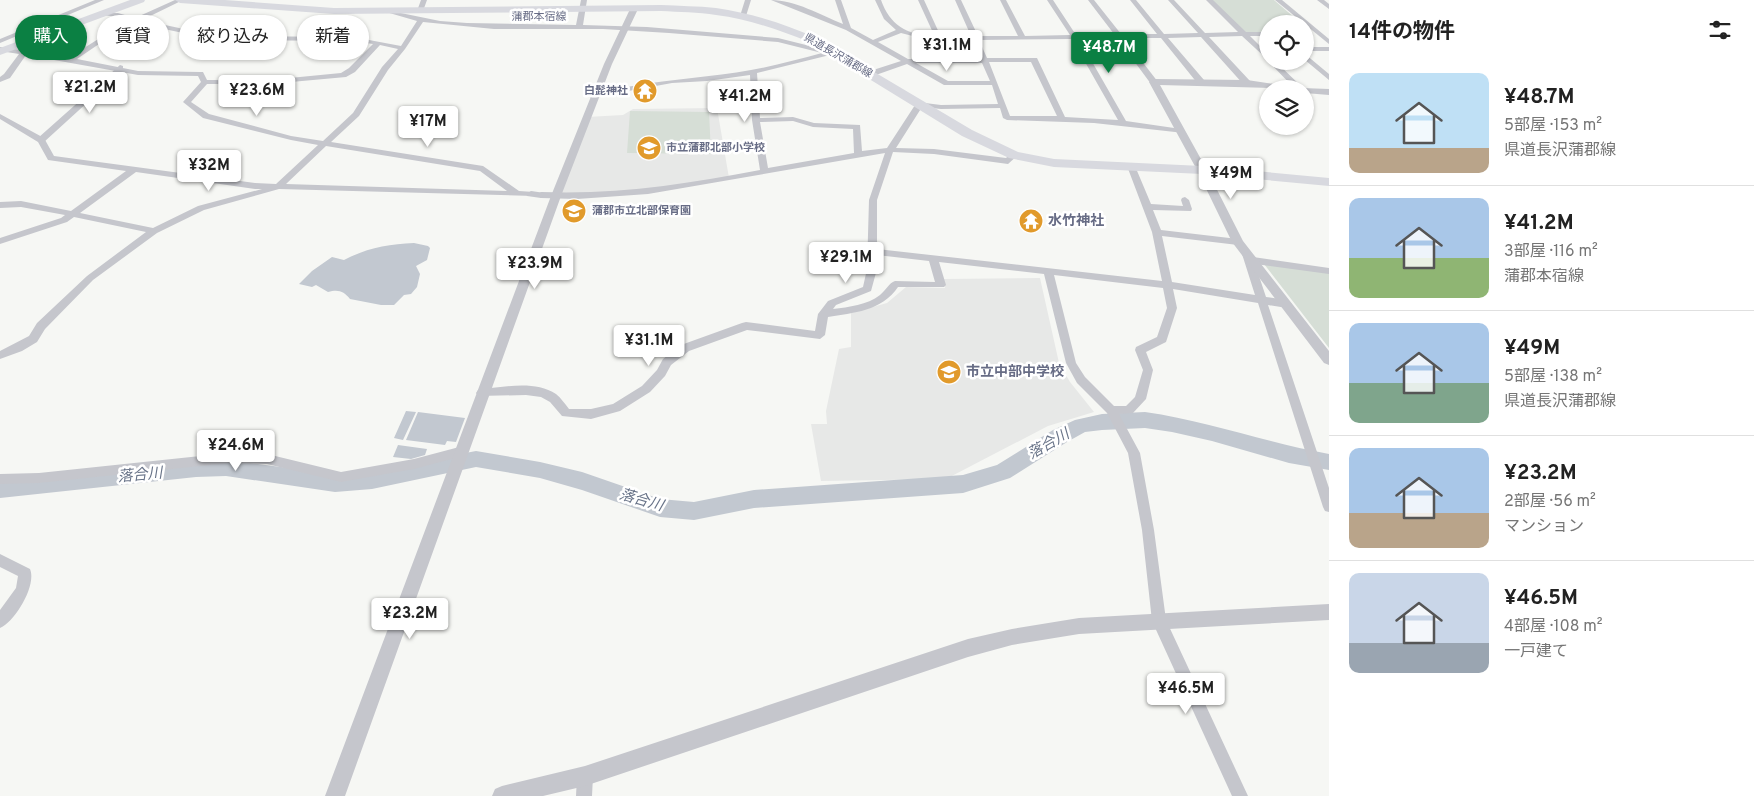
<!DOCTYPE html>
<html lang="ja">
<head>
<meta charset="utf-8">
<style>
	:root { --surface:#fff; --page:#f2f2f2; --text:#222; --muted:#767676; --line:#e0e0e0; --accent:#0b8043 }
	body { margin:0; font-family:Overpass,"Noto Sans JP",sans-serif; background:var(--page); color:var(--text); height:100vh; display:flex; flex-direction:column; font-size:19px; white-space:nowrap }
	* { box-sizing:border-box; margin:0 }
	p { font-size:16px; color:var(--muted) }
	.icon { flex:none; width:28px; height:28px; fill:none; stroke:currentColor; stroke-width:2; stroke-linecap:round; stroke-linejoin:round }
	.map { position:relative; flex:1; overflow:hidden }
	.drawer { display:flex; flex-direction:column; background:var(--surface); width:425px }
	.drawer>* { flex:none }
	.hud { position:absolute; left:15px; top:15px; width:475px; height:45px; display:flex; gap:10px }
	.buttons { position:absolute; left:1259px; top:15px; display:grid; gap:10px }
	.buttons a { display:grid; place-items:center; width:55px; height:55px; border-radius:50%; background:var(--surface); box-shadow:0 1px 4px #0004; font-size:25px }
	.price { position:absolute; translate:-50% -42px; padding:0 11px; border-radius:5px; background:#fff; color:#222; font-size:16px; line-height:32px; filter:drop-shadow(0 1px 2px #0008) }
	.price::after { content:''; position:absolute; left:50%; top:30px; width:15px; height:11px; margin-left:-8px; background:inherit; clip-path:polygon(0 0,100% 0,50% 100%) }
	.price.current { background:var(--accent); color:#fff }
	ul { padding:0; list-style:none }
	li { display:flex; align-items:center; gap:15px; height:125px; padding:0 20px }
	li+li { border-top:1px solid var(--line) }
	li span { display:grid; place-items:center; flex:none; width:140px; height:100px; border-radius:10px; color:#555 }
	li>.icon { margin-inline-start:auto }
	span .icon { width:60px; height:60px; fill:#fffc; stroke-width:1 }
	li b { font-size:21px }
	h2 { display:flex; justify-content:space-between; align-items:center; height:60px; padding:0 20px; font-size:21px }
	.tag { padding:0 18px; border-radius:22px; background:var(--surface); box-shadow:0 1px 4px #0004; font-size:18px; line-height:45px }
	.tag.current { background:var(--accent); color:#fff }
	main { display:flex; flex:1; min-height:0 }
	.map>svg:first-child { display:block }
	.built { fill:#e7e8e7 }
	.green { fill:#d6ded6 }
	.water { fill:#c2c8d0 }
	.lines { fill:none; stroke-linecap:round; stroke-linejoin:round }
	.river { fill:#c2c8d0; fill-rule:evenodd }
	.minor { fill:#c5c6cc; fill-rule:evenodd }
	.tertiary { fill:#c5c6cc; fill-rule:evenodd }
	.primary { fill:#d8d9df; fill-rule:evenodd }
	.trunk { fill:#d8d9df; fill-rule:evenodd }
	.labels { text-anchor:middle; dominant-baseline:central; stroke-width:5; stroke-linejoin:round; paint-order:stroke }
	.far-street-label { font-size:11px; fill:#676c85; stroke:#fff }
	.far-poi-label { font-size:11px; font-weight:bold; fill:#676c85; stroke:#fff; text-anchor:start }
	.poi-label { font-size:14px; font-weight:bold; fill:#676c85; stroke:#fff; text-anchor:start }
	.water-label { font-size:15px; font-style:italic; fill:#687388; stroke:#fff }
</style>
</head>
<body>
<main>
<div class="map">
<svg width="1329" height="796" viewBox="0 0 1329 796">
	<rect width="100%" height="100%" fill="#f6f7f4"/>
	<path class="built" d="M717,108L729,178L638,194L556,196L587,117L623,115L633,109Z
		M1040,278L1059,363L1070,382L1094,412L1048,426L946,479L821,481L811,424H827L826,411L839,349L851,347V313L887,303L906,287L945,288L944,279Z"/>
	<path class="green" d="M1212,0H1274L1302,24H1268L1267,32H1243Z
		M630,111L709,112L711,154L627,153Z
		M1264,264L1329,273V348Z"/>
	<path class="water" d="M414,243L428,246L430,248L427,260L416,266L420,274L417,287L411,294L404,295L394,305H381L350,299C344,291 338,289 328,292L316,285L312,287L299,284L312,271L332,257L344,260C367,248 388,244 414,243Z
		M406,411L416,412L403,440L394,438Z
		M418,412L465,418L456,442L447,441L445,445L406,440Z
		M398,445L427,449L425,455L411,459L393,457Z"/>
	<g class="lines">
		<path class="river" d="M1145,412C1208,421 1267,443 1329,454V470L1289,463L1212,441L1172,432L1145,428L1102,430L1085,432L1067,442L1010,478L963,493L754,508L694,520L660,517L582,490L540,478L476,467L372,489L335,492L226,476L196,477L0,498V480L196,461L226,460L335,474L372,471L476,451L540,462L582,472L660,499L694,502L754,490L963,475L997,465L1053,430L1075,420L1102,414Z"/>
		<path class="minor" d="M95,0H104L0,43V39Z
			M175,0H183L142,20L216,36L353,37L401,46L417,21L386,12V10L440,21L467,23L576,25L581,0H587L583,25L647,27L778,38L838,53L757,73L760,118L793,117L814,123L860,125L862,151L887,148L917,102L941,105L998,104L992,85H944L907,64L873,76H867V72L901,61L846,30L771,0C795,0 821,15 843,24L835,0H841L851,28L873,40L896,30L884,19L875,0H881C890,25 906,34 932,37H935L918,0H924L941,37L971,36L955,0H961L978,36H1018L1000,0H1006L1025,36L1070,35L1047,0H1053L1076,35L1114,34L1088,0H1094L1121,34H1157L1130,0H1136L1164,34L1198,33L1168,0H1174L1205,33L1238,32L1206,0H1213L1246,32H1268V36H1250L1268,54V60L1242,36L1209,37L1250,81V85H1244L1201,37L1168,38L1204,80L1205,82L1201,84H1198L1161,38H1124L1158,82L1154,84H1151L1117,38L1079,39L1126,121L1181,129L1185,131L1184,133L1094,123L1007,120L1003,118L1000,108L941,109L922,107L896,148L934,149L1006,158L1011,153H1017L1018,155L1008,164L934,154L893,152L877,200V249L1162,281L1152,232L1127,166L1131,163L1135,166L1151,204L1183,206L1181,200L1182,198L1185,197L1189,200L1192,209L1191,211L1153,210L1161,230L1238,239L1243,242L1238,245L1162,236L1172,282L1255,295L1242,254L1247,251L1250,252L1253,257L1329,268V274L1255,264L1266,297L1287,300L1292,304L1287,308L1268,305L1329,488V512L1325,511L1323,507L1258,303L1173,289L1177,308L1167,339L1166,342L1146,352L1153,370L1146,399L1133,413L1119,414L1140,453L1154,530L1166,620L1248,796H1232L1152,621L1142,530L1128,453L1107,413L1077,383L1066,363L1044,274L939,262L946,285L944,287H898C882,311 853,313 828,317L825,335L820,339L747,330L689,351L671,365L665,376L650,392L620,411L591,419L562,416L550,402L541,397L526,395L478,396L476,393L478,390L482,389C505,387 535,380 556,394C561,398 565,404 569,409H591L613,404L642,386L657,370L663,359L681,345L742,323L746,322L815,331L818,314L828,301L863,287L867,269L869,200L885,153L648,194L577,199L541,198L537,195L541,192C616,195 687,184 760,170L752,120L750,75L707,81L672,83L623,92L599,91L595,89C602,84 623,88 633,86C672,79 712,77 751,70C775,66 799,59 822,53L778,42L669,33L603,29H494L423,22L405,49L388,70L359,116L331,142L483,166L519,191L534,192V196L279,189L204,210L157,233L93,280L45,329L37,342L22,351L0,359V351L29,336L37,323L87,276L146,232L74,217L67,222L0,244V238L61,218L65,215L21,207L0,208V202L21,201L71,211L126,171L48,160L38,142L0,119V114L44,138L54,156L255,183L276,184L318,145L291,140L203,118L183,102L201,82L198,76L138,75L26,55L10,78L0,82V77L4,74L19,54L0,51V47L70,57L114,29L130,21L117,17L103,15V13H118L135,18ZM136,23L216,40L353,41L373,44L349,68L341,73L269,80H207L203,72H200L138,71L77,59L118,31ZM901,33L932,41L973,40L980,58L908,59L878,42ZM1072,39L1118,120L1065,117L1037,58H987L979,40ZM380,45L398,49L382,67L353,113L323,141L291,136L209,114L191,102L207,84H269L346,77L355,72ZM989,62H1031L1057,116H1010ZM916,63H982L990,81H948ZM793,121L813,127L853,129L854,153L768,168L760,122ZM326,146L480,171L507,191L286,184ZM136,172L255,189H262L198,206L153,228L80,213ZM877,255L929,261L935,282L895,281C889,283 886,290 880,295C867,305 849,307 833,309L836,305L871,291L877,269ZM1054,275L1163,288L1167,308L1157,337L1136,347L1135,350L1143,370L1135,397L1126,406H1114L1085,377L1076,363Z
			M421,0H427L423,11L420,13L417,11Z
			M745,0H751L746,16L743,18L740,16Z
			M1275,0H1282L1329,39V44Z
			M1317,0H1324L1329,4V9Z
			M1305,47H1329V51H1305Z
			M1305,54L1329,74V80L1305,60Z
			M1268,61H1275L1304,89H1295Z
			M463,446L467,448L469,451L467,454L463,456L414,469L341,482L267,464L229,463L39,483L0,484V474L39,473L229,453L267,454L341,472L414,459Z
			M0,554L30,569C37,585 15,622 0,628V610L16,588L18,576L0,567Z
			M585,768L591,770L593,776L592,796H576L577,776L579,770Z"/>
		<path class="tertiary" d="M631,7L638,9L612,64L561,196L345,796H325L551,196L604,64Z
			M120,65L123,66V70L44,142H38V138Z
			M1154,79L1247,80L1302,88L1329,89V95L1305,93V89L1160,85L1207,170L1243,241L1329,351V365L1324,363L1232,242L1197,170L1149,82Z
			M531,191L545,193L546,195L541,198L527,196L526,194Z
			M1329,604V620L1079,634L1012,645L968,657L585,786L543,796H492L495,789L502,786L585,766L968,639L1012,629L1079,618Z"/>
		<path class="primary" d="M175,0H225L334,8L661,5C679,6 698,6 716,8C751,13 785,24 817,38L972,130L1018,152L1054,159L1202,166L1329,178V186L1202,174L1054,167L1009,158L962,136L809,42C779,30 748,19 716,15C698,12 679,12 661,11L334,14L180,3Z"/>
		<path class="trunk" d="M130,0H145L144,2L0,55V48Z"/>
	</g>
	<defs>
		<symbol id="temple-disc" viewBox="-11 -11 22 22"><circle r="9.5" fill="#e19a2b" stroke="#fff"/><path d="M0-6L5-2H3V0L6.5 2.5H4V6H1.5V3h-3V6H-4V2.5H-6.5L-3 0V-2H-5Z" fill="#fff"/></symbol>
		<symbol id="school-disc" viewBox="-11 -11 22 22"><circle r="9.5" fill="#e19a2b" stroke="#fff"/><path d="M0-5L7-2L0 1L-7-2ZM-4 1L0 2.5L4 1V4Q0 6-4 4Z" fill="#fff"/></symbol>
	</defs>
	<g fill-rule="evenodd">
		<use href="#temple-disc" x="631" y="77" width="28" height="28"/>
		<use href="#school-disc" x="635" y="134" width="28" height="28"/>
		<use href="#school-disc" x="560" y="197" width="28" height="28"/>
		<use href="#temple-disc" x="1017" y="207" width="28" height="28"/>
		<use href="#school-disc" x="935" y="358" width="28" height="28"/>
	</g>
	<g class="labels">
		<g class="far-street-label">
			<text x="539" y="17">蒲郡本宿線</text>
			<text transform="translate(838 56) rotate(30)">県道長沢蒲郡線</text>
		</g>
		<g class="far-poi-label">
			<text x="628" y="91" text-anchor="end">白髭神社</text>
			<text x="666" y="148">市立蒲郡北部小学校</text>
			<text x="592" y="211">蒲郡市立北部保育園</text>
		</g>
		<g class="poi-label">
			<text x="1048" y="221">水竹神社</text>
			<text x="966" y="372">市立中部中学校</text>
		</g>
		<g class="water-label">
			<text transform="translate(1049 445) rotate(-30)">落合川</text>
			<text transform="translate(140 476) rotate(-5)">落合川</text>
			<text transform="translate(641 501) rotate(16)">落合川</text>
		</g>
	</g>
</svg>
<div class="buttons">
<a><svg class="icon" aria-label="locate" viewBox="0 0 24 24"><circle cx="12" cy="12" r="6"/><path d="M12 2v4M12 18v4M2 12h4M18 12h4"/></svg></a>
<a><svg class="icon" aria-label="layers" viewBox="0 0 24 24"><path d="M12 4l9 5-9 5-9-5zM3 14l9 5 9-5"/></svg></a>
</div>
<b class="price" style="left:947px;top:72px">¥31.1M</b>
<b class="price current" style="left:1109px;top:74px">¥48.7M</b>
<b class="price" style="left:90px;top:114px">¥21.2M</b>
<b class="price" style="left:257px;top:117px">¥23.6M</b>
<b class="price" style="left:745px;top:123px">¥41.2M</b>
<b class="price" style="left:428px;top:148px">¥17M</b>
<b class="price" style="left:209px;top:192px">¥32M</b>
<b class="price" style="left:1231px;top:200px">¥49M</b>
<b class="price" style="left:846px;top:284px">¥29.1M</b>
<b class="price" style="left:535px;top:290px">¥23.9M</b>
<b class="price" style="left:649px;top:367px">¥31.1M</b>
<b class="price" style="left:236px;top:472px">¥24.6M</b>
<b class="price" style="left:410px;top:640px">¥23.2M</b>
<b class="price" style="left:1186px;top:715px">¥46.5M</b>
<div class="hud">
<a class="tag current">購入</a>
<a class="tag">賃貸</a>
<a class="tag">絞り込み</a>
<a class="tag">新着</a>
</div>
</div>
<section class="drawer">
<h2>14件の物件<svg class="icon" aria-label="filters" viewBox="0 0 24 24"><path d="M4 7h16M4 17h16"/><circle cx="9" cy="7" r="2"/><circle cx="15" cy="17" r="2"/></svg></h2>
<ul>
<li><span style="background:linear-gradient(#bfe0f5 75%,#b9a48a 0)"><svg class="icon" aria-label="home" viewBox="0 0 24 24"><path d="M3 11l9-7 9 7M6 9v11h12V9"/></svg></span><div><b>¥48.7M</b><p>5部屋 · 153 m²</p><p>県道長沢蒲郡線</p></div></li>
<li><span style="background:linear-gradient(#a9c7e8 60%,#8fb573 0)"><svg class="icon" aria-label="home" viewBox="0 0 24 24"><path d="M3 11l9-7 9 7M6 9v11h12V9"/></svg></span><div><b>¥41.2M</b><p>3部屋 · 116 m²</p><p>蒲郡本宿線</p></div></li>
<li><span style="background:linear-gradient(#a9c7e8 60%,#7fa58c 0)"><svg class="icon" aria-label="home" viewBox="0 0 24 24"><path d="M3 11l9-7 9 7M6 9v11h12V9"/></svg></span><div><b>¥49M</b><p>5部屋 · 138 m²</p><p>県道長沢蒲郡線</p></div></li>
<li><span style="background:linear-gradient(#a9c7e8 65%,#b9a48a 0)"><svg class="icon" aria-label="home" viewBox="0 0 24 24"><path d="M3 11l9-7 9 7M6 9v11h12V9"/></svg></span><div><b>¥23.2M</b><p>2部屋 · 56 m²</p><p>マンション</p></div></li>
<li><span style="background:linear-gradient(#c9d6e8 70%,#9aa5b1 0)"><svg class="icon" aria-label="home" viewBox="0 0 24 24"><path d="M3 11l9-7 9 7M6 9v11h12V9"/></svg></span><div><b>¥46.5M</b><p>4部屋 · 108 m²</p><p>一戸建て</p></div></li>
</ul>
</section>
</main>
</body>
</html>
